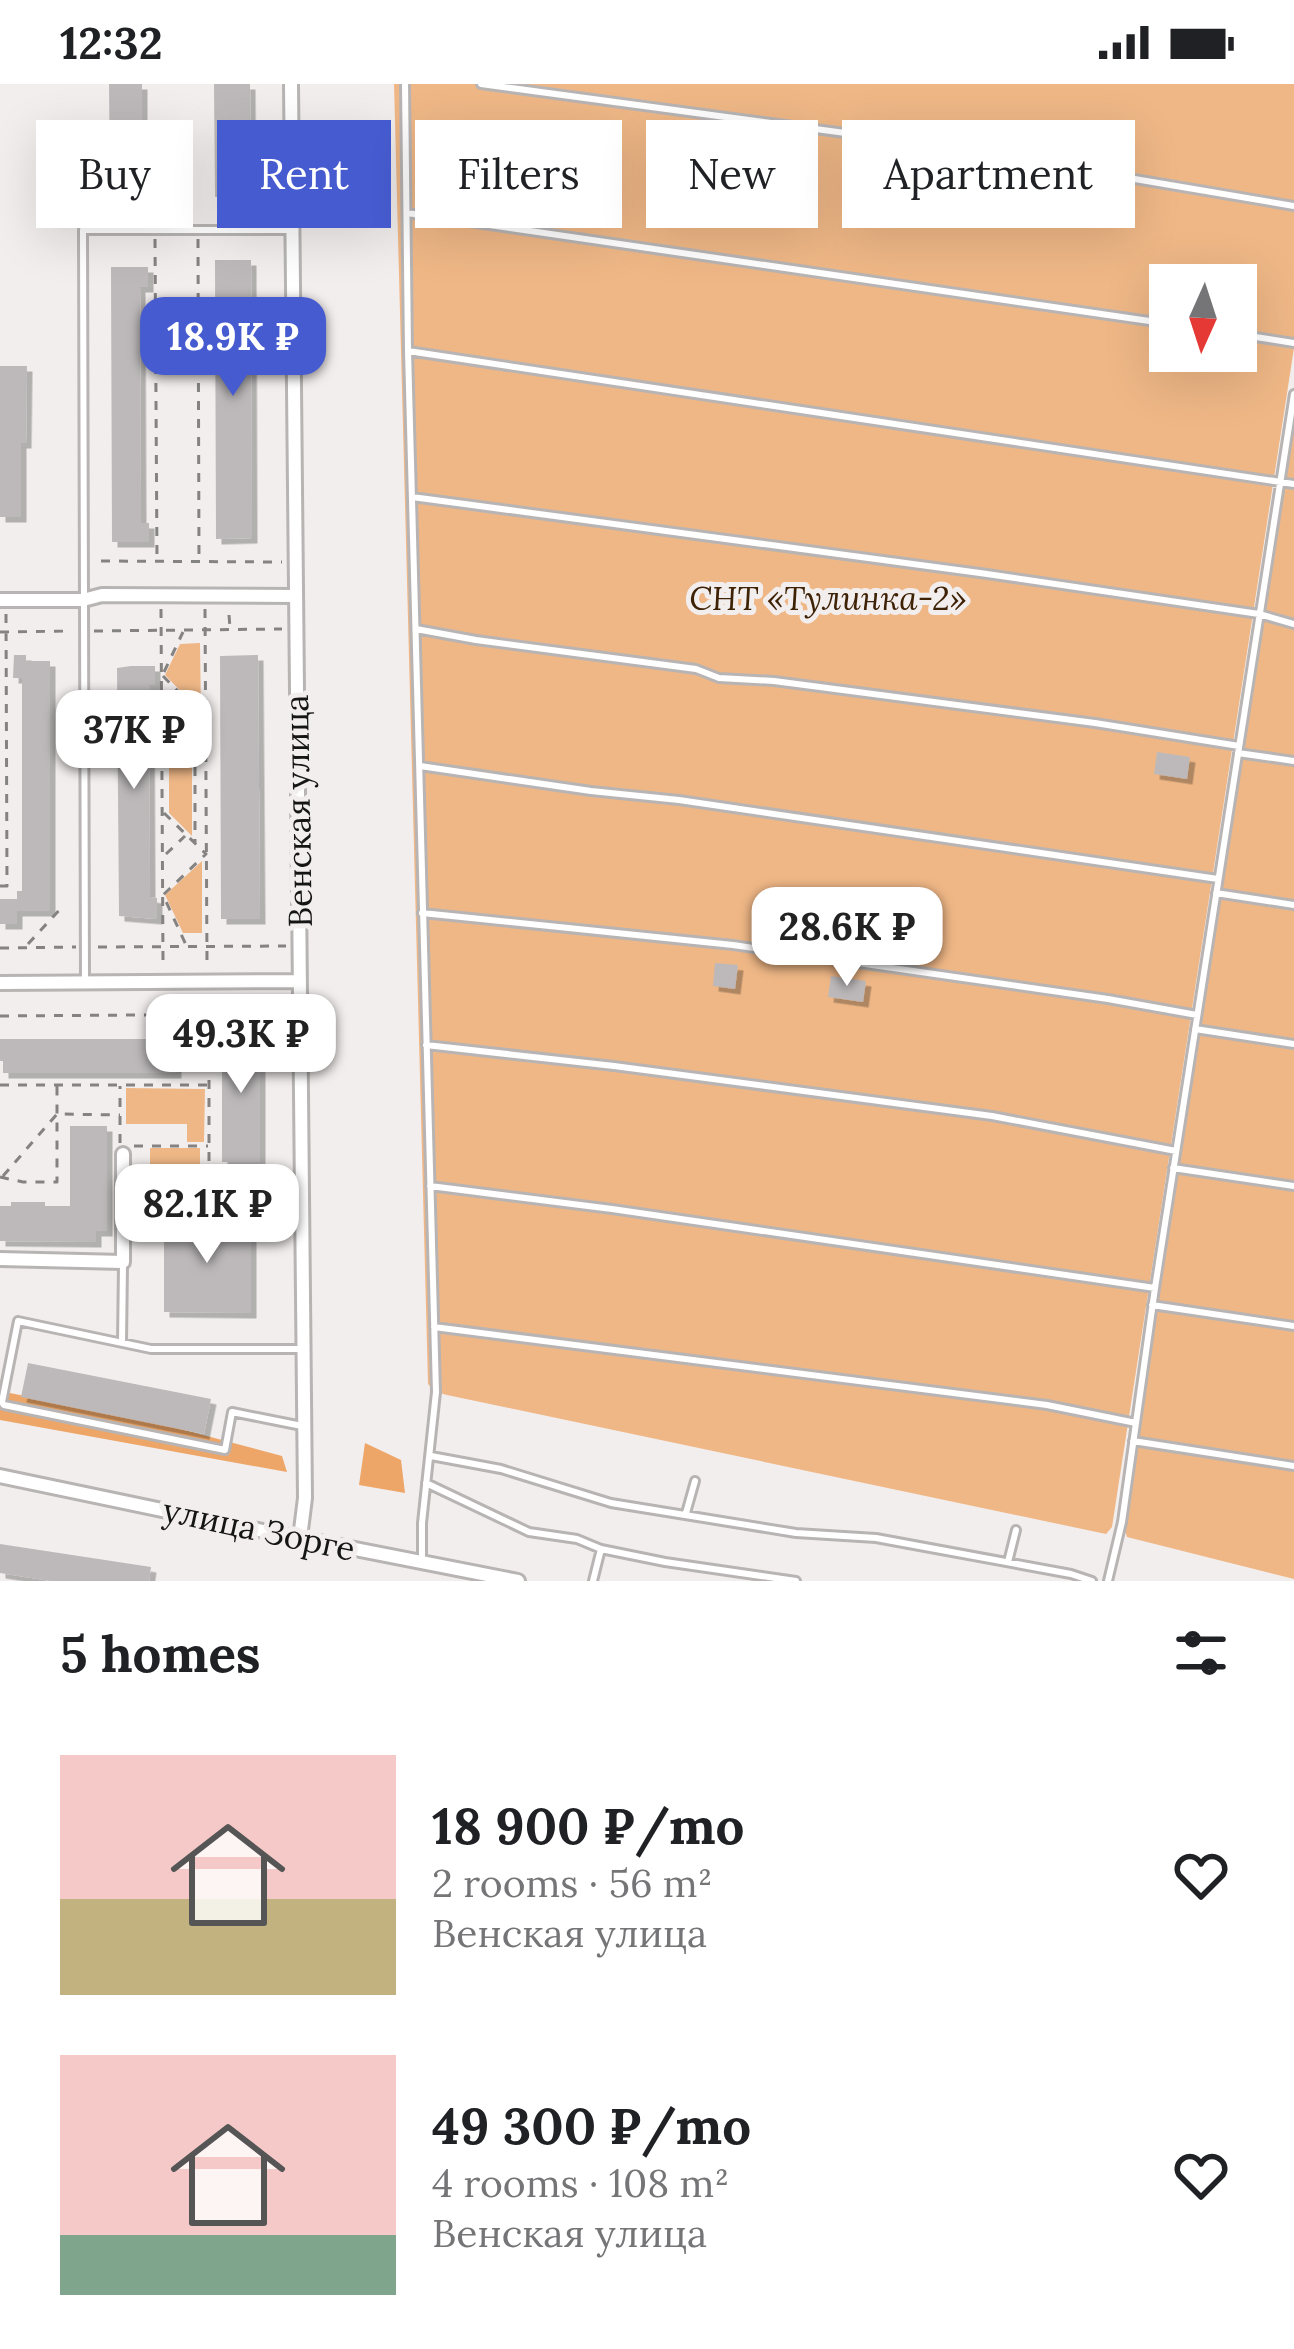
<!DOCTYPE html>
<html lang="en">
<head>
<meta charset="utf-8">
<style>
	:root { --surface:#fff; --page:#f2f2f2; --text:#202124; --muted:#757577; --accent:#465bcf }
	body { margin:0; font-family:Lora,serif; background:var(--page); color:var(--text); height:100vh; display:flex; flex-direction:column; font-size:45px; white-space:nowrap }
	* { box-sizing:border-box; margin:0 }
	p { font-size:39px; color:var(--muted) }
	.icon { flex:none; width:66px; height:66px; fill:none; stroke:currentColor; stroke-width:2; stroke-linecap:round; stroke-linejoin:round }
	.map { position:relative; height:1497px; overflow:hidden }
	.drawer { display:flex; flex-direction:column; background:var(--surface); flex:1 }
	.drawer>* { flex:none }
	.hud { position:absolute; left:36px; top:36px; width:1224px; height:108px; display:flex; gap:24px }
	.needle { width:78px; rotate:183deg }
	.tools { position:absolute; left:1149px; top:180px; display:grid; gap:24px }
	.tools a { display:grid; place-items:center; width:108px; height:108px; border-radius:0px; background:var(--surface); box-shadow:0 12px 48px #0002; font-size:60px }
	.price { position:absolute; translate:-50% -102px; padding:0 27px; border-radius:24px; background:#fff; color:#222; font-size:39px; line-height:78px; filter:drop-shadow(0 3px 6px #0008) }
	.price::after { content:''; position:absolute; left:50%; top:72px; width:36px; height:27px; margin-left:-18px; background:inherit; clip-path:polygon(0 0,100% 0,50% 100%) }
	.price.on { background:var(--accent); color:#fff }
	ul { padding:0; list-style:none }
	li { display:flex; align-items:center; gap:36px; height:300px; padding:0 60px }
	li span { display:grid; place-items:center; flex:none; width:336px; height:240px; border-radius:0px; color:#555 }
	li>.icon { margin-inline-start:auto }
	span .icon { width:144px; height:144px; fill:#fffc; stroke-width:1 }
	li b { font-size:51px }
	h2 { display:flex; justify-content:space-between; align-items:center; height:144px; padding:0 60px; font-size:51px }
	.pill { padding:0 42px; border-radius:0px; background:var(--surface); box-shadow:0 12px 48px #0002; font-size:42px; line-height:108px }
	.pill.on { background:var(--accent); color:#fff }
	.status { display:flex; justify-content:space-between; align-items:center; height:84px; padding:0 60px; background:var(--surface); direction:ltr }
	.status svg { height:33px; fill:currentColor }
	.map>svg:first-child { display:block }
	.green { fill:#efb786; fill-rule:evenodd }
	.forest { fill:#eda667 }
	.building { fill:#bdb9ba; filter:url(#shadow) }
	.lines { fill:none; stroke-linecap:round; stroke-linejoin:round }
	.lane-casing { stroke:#b8b4b4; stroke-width:12 }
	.street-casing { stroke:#b8b4b4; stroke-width:18 }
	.path { stroke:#858282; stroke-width:3; stroke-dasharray:9 9; stroke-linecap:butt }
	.lane { stroke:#fff; stroke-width:6 }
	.street { stroke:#fff; stroke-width:12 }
	.labels { text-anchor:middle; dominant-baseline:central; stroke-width:10; stroke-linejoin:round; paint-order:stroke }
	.park-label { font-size:33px; font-style:italic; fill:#3e2206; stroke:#f3eeee }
	.street-label { font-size:33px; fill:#161515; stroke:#f3eeee }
</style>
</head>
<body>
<div class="status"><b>12:32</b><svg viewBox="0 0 49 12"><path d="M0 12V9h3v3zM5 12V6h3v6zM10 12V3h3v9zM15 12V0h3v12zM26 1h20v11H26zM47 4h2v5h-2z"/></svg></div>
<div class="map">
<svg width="1294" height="1497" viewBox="0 0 1294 1497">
	<defs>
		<filter id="shadow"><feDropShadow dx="5.5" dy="5.5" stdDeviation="0" flood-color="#0004"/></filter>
	</defs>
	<rect width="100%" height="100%" fill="#f3eeee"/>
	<path class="green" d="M394,0H1294V264L1112,1443L1106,1450L447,1311L436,1308L428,1300ZM1170,201H1236V267H1170Z
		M1294,326V1495L1127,1453L1124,1444Z
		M200,559V560L201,628L165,591L180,560Z
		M172,674H192V752L169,729V679Z
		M202,777V849H183L165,811Z
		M126,1004L205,1005L204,1058H187V1040H126Z
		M150,1064H200V1095H150Z"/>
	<path class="forest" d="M0,1307L154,1338L282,1372L287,1388L0,1336Z
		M365,1359L401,1376L405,1409L359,1401Z"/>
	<path class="building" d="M109,0H142V101L110,102Z
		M214,0H250L251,113H215Z
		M215,176H251L252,454L216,455Z
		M111,183H148V203H140L141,439H149V458H112Z
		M0,282H27L26,359H21V433H0Z
		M14,571H26V577H50V827H17V840H0V815H17V807H22V594H13Z
		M258,571L260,835H221L220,572Z
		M131,582H155V601H149L150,813L157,814V835L119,832L117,584Z
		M1157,668L1190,673L1187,695L1154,690Z
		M715,879L738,881L735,905L713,902Z
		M831,892L866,897L863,918L828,913Z
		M222,946H260V1078H222Z
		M0,955H181V978H176V989H3V977H0Z
		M70,1042H107V1147H96V1158L0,1157V1122H11V1118H45V1122H70Z
		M164,1134H251L244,1141L245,1147L251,1149V1229L164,1228Z
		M28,1279L211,1315L204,1350L21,1313Z
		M0,1460L151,1483L149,1497H51L0,1489Z"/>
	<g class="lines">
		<defs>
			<path id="lane" d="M405,0L408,267L436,1308L422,1439V1477
				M481,0L934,61L1294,122
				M407,129L1170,240
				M1236,250L1294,259
				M408,267L1294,400
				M412,413L980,489L1259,530L1294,540
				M416,545L476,556L696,585L719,594L774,597L1095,639L1239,662
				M1238,669L1294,677
				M420,682L591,707L679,716L1218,795
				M1216,809L1294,821
				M422,829L733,861L1108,915L1197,931
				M85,898L83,146H292
				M1195,945L1294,960
				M426,961L614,982L992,1032L1176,1067
				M1173,1084L1294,1102
				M430,1102L612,1125L1155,1204
				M251,1142H302
				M1152,1221L1294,1242
				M434,1243L1047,1321L1136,1339
				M122,1258L123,1181
				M302,1342L232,1328L225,1366L4,1321L2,1318L18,1237L151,1265H303
				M1133,1357L1294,1382
				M431,1372L501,1385L611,1419L796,1449L876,1454L1071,1490L1092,1497
				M426,1399L529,1448L577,1455L601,1465L593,1497
				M686,1429L695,1397
				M601,1465L665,1478L796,1497
				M1008,1478L1016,1446
				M1108,1497L1122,1438L1155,1204L1294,310"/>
			<path id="street" d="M291,0L305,1414L300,1454
				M0,516H83L102,511L296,512
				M0,899L300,897
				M123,1108H302
				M0,1175L123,1178V1070
				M0,1392L253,1445L518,1497"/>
		</defs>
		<use href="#lane" class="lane-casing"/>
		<use href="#street" class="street-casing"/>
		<path class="path" d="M155,155L157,477
			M198,155L199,477
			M101,477L282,478
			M161,525L163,878
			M205,525L207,878
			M229,531L230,544
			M94,547L282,545
			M0,548L72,547
			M164,588L183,548
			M163,592L205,635L164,673
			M162,629L184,653
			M195,647V758
			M164,729L206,770L163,811L187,863
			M166,770L185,752
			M0,802H7L6,529
			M28,860L63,822
			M98,863L286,862
			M0,864L76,863
			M0,932L286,930
			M0,1001H209
			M120,1059V1002
			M134,1062H208
			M3,1092L57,1030L120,1031
			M0,1093L23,1098H57V1002
			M209,1095V930"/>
		<use href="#lane" class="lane"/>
		<use href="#street" class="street"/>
	</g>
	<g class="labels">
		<g class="park-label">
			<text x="828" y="514">СНТ «Тулинка-2»</text>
		</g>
		<g class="street-label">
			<text transform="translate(298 727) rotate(-91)">Венская улица</text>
			<text transform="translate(259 1445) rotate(12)">улица Зорге</text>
		</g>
	</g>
</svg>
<div class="tools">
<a><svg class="needle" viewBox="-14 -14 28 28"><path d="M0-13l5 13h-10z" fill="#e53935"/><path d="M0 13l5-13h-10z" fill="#757577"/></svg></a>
</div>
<b class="price on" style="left:233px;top:315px">18.9K ₽</b>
<b class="price" style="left:134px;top:708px">37K ₽</b>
<b class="price" style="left:847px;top:905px">28.6K ₽</b>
<b class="price" style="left:241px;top:1012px">49.3K ₽</b>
<b class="price" style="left:207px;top:1182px">82.1K ₽</b>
<div class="hud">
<a class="pill">Buy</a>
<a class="pill on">Rent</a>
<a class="pill">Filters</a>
<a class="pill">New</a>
<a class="pill">Apartment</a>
</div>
</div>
<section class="drawer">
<h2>5 homes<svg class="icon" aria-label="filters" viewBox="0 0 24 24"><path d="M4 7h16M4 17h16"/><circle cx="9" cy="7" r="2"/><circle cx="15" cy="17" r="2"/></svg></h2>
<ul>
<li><span style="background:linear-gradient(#f6c9c9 60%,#c2b280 0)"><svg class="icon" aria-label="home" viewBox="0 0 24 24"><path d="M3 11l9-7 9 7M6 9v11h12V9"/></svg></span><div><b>18 900 ₽/mo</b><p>2 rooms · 56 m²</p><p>Венская улица</p></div><svg class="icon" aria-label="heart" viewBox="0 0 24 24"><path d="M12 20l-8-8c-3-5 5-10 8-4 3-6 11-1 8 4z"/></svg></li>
<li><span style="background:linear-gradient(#f6c9c9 75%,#7fa58c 0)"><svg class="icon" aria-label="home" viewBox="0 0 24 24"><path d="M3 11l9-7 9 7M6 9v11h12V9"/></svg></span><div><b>49 300 ₽/mo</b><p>4 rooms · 108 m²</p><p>Венская улица</p></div><svg class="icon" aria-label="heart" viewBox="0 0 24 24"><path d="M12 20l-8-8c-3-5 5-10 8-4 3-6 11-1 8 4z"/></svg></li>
</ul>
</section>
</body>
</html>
